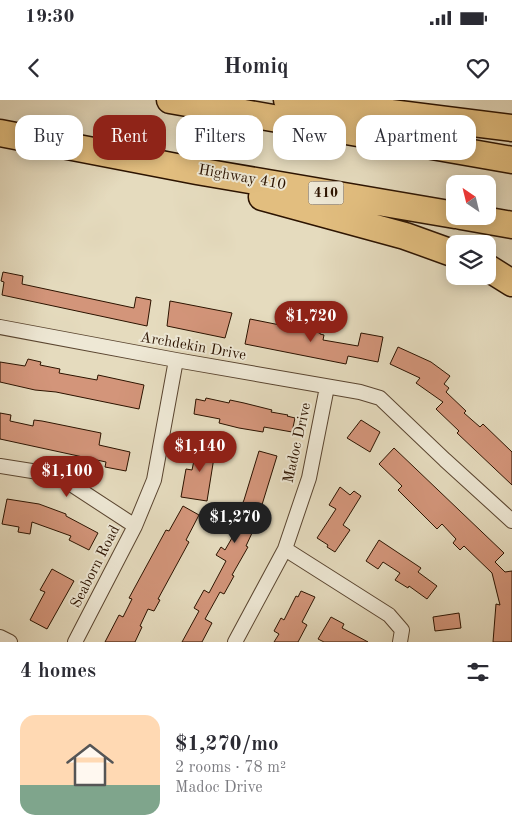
<!DOCTYPE html>
<html lang="en">
<head>
<meta charset="utf-8">
<style>
	:root { --surface:#fff; --page:#f7f7f7; --text:#2b2b33; --muted:#7c7c81; --line:#e1e1e2; --accent:#8f2418 }
	body { margin:0; font-family:"Old Standard TT",serif; background:var(--page); color:var(--text); height:100vh; display:flex; flex-direction:column; font-size:19px; white-space:nowrap }
	* { box-sizing:border-box; margin:0 }
	p { font-size:16px; color:var(--muted) }
	.icon { flex:none; width:28px; height:28px; fill:none; stroke:currentColor; stroke-width:2; stroke-linecap:round; stroke-linejoin:round }
	.map { position:relative; height:542px; overflow:hidden }
	.drawer { display:flex; flex-direction:column; background:var(--surface); flex:1 }
	.drawer>* { flex:none }
	.banner { position:absolute; left:15px; top:15px; width:482px; height:45px; display:flex; gap:10px }
	.needle { width:32px; rotate:325deg }
	.tools { position:absolute; left:446px; top:75px; display:grid; gap:10px }
	.tools a { display:grid; place-items:center; width:50px; height:50px; border-radius:10px; background:var(--surface); box-shadow:0 2px 12px #0003; font-size:25px }
	.price { position:absolute; translate:-50% -42px; padding:0 11px; border-radius:18px; background:var(--accent); color:#fff; font-size:16px; line-height:32px; filter:drop-shadow(0 1px 2px #0008) }
	.price::after { content:''; position:absolute; left:50%; top:30px; width:15px; height:11px; margin-left:-8px; background:inherit; clip-path:polygon(0 0,100% 0,50% 100%) }
	.price.active { background:#222; color:#fff }
	ul { padding:0; list-style:none }
	li { display:flex; align-items:center; gap:15px; height:125px; padding:0 20px }
	li+li { border-top:1px solid var(--line) }
	li span { display:grid; place-items:center; flex:none; width:140px; height:100px; border-radius:15px; color:#555 }
	li>.icon { margin-inline-start:auto }
	span .icon { width:60px; height:60px; fill:#fffc; stroke-width:1 }
	li b { font-size:21px }
	h2 { display:flex; justify-content:space-between; align-items:center; height:60px; padding:0 20px; font-size:21px }
	.pill { padding:0 18px; border-radius:15px; background:var(--surface); box-shadow:0 2px 12px #0003; font-size:18px; line-height:45px }
	.pill.active { background:var(--accent); color:#fff }
	.status { display:flex; justify-content:space-between; align-items:center; height:35px; padding:0 25px; background:var(--surface); direction:ltr }
	.status svg { height:14px; fill:currentColor }
	header { display:flex; justify-content:space-between; align-items:center; height:65px; padding:0 20px; background:var(--surface); font-size:22px; font-weight:800 }
	.map>svg:first-child { display:block }
	.building { fill:#d3957a; stroke:#2c1300 }
	.lines { fill:none; stroke-linecap:round; stroke-linejoin:round }
	.street-casing { stroke:#5a4530; stroke-width:16 }
	.highway-casing { stroke:#2c1300; stroke-width:29 }
	.street { stroke:#eee8d5; stroke-width:14 }
	.highway { stroke:#e2be7f; stroke-width:26 }
	.labels { text-anchor:middle; dominant-baseline:central; stroke-width:4; stroke-linejoin:round; paint-order:stroke }
	.shield { fill:#eee8d5; stroke:#665340; stroke-width:1 }
	.shield-label { font-size:14px; font-weight:bold; fill:#2c1300 }
	.street-label { font-size:15px; fill:#2c1300; stroke:#eee8d5 }
</style>
</head>
<body>
<div class="status"><b>19:30</b><svg viewBox="0 0 49 12"><path d="M0 12V9h3v3zM5 12V6h3v6zM10 12V3h3v9zM15 12V0h3v12zM26 1h20v11H26zM47 4h2v5h-2z"/></svg></div>
<header><svg class="icon" aria-label="back" viewBox="0 0 24 24"><path d="M15 5l-7 7 7 7"/></svg>Homiq<svg class="icon" aria-label="heart" viewBox="0 0 24 24"><path d="M12 20l-8-8c-3-5 5-10 8-4 3-6 11-1 8 4z"/></svg></header>
<div class="map">
<svg width="512" height="542" viewBox="0 0 512 542">
	<rect width="100%" height="100%" fill="#e5dbbe"/>
	<filter id="stains"><feTurbulence type="fractalNoise" baseFrequency=".004" numOctaves="4"/><feColorMatrix values="0 0 0 0 .2 0 0 0 0 .09 0 0 0 0 .02 0 0 0 .5 -.17"/></filter>
	<radialGradient id="worn" r=".72"><stop offset=".6" stop-color="#630" stop-opacity="0"/><stop offset="1" stop-color="#630" stop-opacity=".3"/></radialGradient>
	<path class="building" d="M3,172L23,176L22,184L134,208L136,197L151,200L147,226L2,195L4,182L1,181Z
		M170,201L232,213L225,238L167,226Z
		M250,219L320,233V234L324,235L323,240L358,246L361,233L383,237L378,262L348,256L346,264L245,244Z
		M398,247L431,262L450,276L444,284L449,288L446,292L466,311L464,313L480,327L483,324L512,352V385L457,333L459,331L436,309L443,302L416,283L420,278L390,264Z
		M28,259L41,262L40,265L60,269L59,273L97,280L98,275L144,285L139,309L56,292L35,290L0,282V262L25,266Z
		M206,298L229,303L230,300L244,303L272,310L271,312L288,315L287,316L295,318L292,332L264,327L263,332L239,328L219,323L220,319L194,314L196,299L205,301Z
		M0,313L11,315L10,321L33,326L34,320L42,321L101,333L99,345L130,352L126,371L105,367L106,362L0,339Z
		M361,320L380,332L370,352L347,338Z
		M198,341L216,345L207,401L181,397L186,369L192,370Z
		M394,348L504,453L495,462L505,472L512,471V542H493L496,504L500,505L492,473L464,446L460,450L453,443L456,439L442,424L437,429L398,390L402,386L379,364Z
		M259,351L277,356L261,408L250,432L252,433L246,446L248,447L232,475L234,476L224,494L220,492L205,519L212,523L202,542H182L199,511L194,508L204,490L209,493L226,461L216,455L221,447L225,450L236,431L231,429L244,400Z
		M340,387L350,395L354,391L361,396L343,425L350,430L335,452L327,447L328,445L317,438L336,409L329,405Z
		M7,399L39,404L66,414V416L98,433L89,450L69,440L71,436L32,422L30,434L18,432L19,427L2,424Z
		M183,406L199,415L186,440L189,442L158,499L160,500L154,511L148,509L140,526L142,527L135,542H105L119,515L123,517L132,499L129,498L166,430L169,431Z
		M379,440L421,468L418,472L437,486L427,499L409,486L408,488L395,480L400,473L383,462L378,469L366,461Z
		M52,469L74,481L47,529L30,520L45,492L40,490Z
		M301,491L315,497L302,522L307,525L298,542H274L279,534L274,531L281,518L284,520L296,496L298,497Z
		M459,513L461,528L435,531L433,517Z
		M331,517L344,524L342,528L368,542H324L318,539Z"/>
	<g class="lines">
		<defs>
			<path id="street" d="M0,227L176,260L360,292L380,298L445,360L512,421
				M0,366L57,375L135,426
				M285,449L389,515L402,530L400,542
				M0,537L10,542
				M75,542L135,426L154,380L176,260
				M235,542L285,449L309,378L327,287"/>
			<path id="highway" d="M170,0L512,60
				M287,0L512,28
				M0,33L197,71L455,115
				M262,97L405,136L455,154
				M461,116L512,125
				M488,168L512,183"/>
		</defs>
		<use href="#street" class="street-casing"/>
		<use href="#highway" class="highway-casing"/>
		<use href="#street" class="street"/>
		<use href="#highway" class="highway"/>
	</g>
	<g class="labels">
		<rect class="shield" x="308.5" y="81.5" width="35" height="23" rx="4"/>
		<g class="shield-label">
			<text x="326" y="93">410</text>
		</g>
		<g class="street-label">
			<text transform="translate(242 78) rotate(10)">Highway 410</text>
			<text transform="translate(193 247) rotate(10)">Archdekin Drive</text>
			<text transform="translate(298 343) rotate(-77)">Madoc Drive</text>
			<text transform="translate(96 467) rotate(-63)">Seaborn Road</text>
		</g>
	</g>
	<rect width="100%" height="100%" filter="url(#stains)"/>
	<rect width="100%" height="100%" fill="url(#worn)"/>
</svg>
<div class="tools">
<a><svg class="needle" viewBox="-14 -14 28 28"><path d="M0-13l5 13h-10z" fill="#e53935"/><path d="M0 13l5-13h-10z" fill="#7c7c81"/></svg></a>
<a><svg class="icon" aria-label="layers" viewBox="0 0 24 24"><path d="M12 4l9 5-9 5-9-5zM3 14l9 5 9-5"/></svg></a>
</div>
<b class="price" style="left:311px;top:243px">$1,720</b>
<b class="price" style="left:200px;top:373px">$1,140</b>
<b class="price" style="left:67px;top:398px">$1,100</b>
<b class="price active" style="left:235px;top:444px">$1,270</b>
<div class="banner">
<a class="pill">Buy</a>
<a class="pill active">Rent</a>
<a class="pill">Filters</a>
<a class="pill">New</a>
<a class="pill">Apartment</a>
</div>
</div>
<section class="drawer">
<h2>4 homes<svg class="icon" aria-label="filters" viewBox="0 0 24 24"><path d="M4 7h16M4 17h16"/><circle cx="9" cy="7" r="2"/><circle cx="15" cy="17" r="2"/></svg></h2>
<ul>
<li><span style="background:linear-gradient(#ffd9b3 70%,#7fa58c 0)"><svg class="icon" aria-label="home" viewBox="0 0 24 24"><path d="M3 11l9-7 9 7M6 9v11h12V9"/></svg></span><div><b>$1,270/mo</b><p>2 rooms · 78 m²</p><p>Madoc Drive</p></div></li>
</ul>
</section>
</body>
</html>
